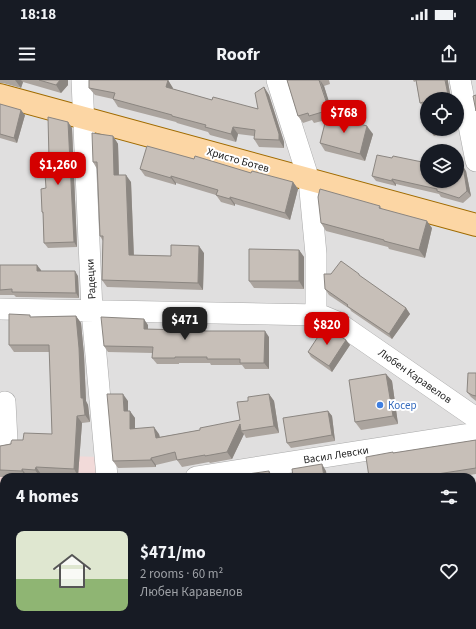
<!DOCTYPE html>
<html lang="en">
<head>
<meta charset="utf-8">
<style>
	:root { --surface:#171b24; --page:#20242c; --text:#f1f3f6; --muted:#9ea1a6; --accent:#d40000 }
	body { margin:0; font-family:"Source Sans 3",sans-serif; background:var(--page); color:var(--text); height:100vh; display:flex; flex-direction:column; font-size:15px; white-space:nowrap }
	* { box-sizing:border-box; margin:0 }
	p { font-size:13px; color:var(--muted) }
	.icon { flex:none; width:22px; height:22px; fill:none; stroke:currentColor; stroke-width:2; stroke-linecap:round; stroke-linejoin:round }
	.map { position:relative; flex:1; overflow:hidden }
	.drawer { position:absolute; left:0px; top:393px; width:476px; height:156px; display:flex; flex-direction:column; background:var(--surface); border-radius:12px 12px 0 0; box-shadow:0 1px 3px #0004 }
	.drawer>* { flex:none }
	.tools { position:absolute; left:420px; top:12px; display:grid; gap:8px }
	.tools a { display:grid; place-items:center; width:44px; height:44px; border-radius:50%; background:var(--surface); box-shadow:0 1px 3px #0004; font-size:20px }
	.price { position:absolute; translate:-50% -34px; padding:0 9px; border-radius:8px; background:var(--accent); color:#fff; font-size:13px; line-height:26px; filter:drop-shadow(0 1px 2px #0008) }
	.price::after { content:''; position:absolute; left:50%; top:24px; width:12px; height:9px; margin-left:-6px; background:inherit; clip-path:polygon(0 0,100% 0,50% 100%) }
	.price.current { background:#222; color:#fff }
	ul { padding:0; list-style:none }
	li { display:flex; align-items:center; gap:12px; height:100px; padding:0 16px }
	li span { display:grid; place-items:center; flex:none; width:112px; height:80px; border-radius:8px; color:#555 }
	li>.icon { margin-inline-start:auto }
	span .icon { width:48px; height:48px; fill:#fffc; stroke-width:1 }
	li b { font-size:17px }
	h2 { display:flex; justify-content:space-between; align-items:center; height:48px; padding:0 16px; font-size:17px }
	.status { display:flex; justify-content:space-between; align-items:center; height:28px; padding:0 20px; background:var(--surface); direction:ltr }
	.status svg { height:11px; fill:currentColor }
	header { display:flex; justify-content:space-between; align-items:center; height:52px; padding:0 16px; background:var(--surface); font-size:18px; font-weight:700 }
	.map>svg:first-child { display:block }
	.residential { fill:#e0dfdf; fill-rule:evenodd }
	.commercial { fill:#f2dad9 }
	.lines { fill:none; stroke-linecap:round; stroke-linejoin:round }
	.minor-casing { stroke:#a9a9a9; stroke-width:22 }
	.major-casing { stroke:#a06b00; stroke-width:24 }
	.minor { stroke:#fff; stroke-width:21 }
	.major { stroke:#fcd6a4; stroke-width:22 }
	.wall { fill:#aba49e }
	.shaded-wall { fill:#8b8681 }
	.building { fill:#c7bfb8; stroke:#8b8681 }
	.shop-dot { fill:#3f7fe0; stroke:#fff; stroke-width:1.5 }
	.labels { text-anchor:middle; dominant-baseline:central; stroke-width:4; stroke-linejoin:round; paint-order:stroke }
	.street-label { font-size:11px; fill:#222; stroke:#fff }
	.shop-label { font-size:11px; fill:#366cbe; stroke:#fff; text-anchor:start }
</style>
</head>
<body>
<div class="status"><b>18:18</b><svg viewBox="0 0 49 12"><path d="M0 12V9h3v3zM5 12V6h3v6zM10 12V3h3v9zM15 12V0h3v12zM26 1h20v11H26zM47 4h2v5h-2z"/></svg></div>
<header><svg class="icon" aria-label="menu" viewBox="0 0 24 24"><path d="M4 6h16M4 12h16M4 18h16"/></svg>Roofr<svg class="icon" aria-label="share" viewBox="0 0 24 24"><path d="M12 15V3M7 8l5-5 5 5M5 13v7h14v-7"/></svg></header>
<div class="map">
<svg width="476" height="549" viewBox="0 0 476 549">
	<rect width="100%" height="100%" fill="#f2efe9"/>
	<path class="residential" d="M0,0H476V546L463,549H0V470L4,469V545H472V397H105L0,374ZM427,19H457V49H427ZM427,71H457V101H427Z"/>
	<path class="commercial" d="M0,374L102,377L105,397H4V469L0,470Z"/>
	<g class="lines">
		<defs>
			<path id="minor" d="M82,0L92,231L107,397
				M277,0L309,100L316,174V235
				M460,0L476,81
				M0,229L320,235L337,242L476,338
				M0,362L7,361L5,322
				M196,397L476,353
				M0,434L4,432
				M472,492L476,491
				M105,545V549
				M312,549L320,545"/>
			<path id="major" d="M0,15L476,145"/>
		</defs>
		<use href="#minor" class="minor-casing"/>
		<use href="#major" class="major-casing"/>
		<use href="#minor" class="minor"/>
		<use href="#major" class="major"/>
	</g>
	<path class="wall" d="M0,0H68V5L61,13L23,2L21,8L3,3H0Z
		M168,0L173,9L212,20L258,29L264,7L269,15L284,62V68L259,67L254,59V56L238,54L236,62L210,55L208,52L177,43L176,42L118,27L113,19L95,15L89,8Z
		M287,0H329L330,4L324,6L333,37L373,54L365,81L325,71L320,63L326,40L314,43L312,40L303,43L298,36Z
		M413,0H448V2L451,19H427L425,28H424L420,23L416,1L414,2Z
		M0,24L25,35L17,63L0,58Z
		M68,42L72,48L77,167L48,168L44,163L43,134L42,132L46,108L49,79Z
		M429,49H457V51L434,56L430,51Z
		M113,56L118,64L119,95L131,102L134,175L171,176L204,173L203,210L107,207L102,200L103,161L100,156L97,89L93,82Z
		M194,79L251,93L293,102L298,109L290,140L235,124V126L221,122L216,115L176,103V105L145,96L140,89Z
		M466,91L471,116L463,123L441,117L439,114L396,104V106L376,101L372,96L427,101Z
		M380,126L382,129L432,148L425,178L389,169L388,167L326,151L321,143Z
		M299,170L304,177V209L254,208L249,201Z
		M0,185L78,196L79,218L16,217L14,215H0Z
		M362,198L406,228L410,234L392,259L351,231L350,229L329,215L325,209Z
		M76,236L81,243L84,275L86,321L88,325L90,342L82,343L78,396L41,394L40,397L27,396V397H0V366L52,354L50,272H14L9,265L32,237Z
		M148,245V249L187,250L204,248L206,251L269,257V289H245L242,285H211L210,283H179V284H157L152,278L153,273L108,272L104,266Z
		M346,260L350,265L332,292L311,277L308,272Z
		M476,293V321L471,317L467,312Z
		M386,294L392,301L398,344L361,350L355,342Z
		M269,314L274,321L279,353L246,358L244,354L232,379L210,383L209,382L182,387L177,380L156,385V387L118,388L113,381L128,321V331L135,338V349L159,354L160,357L200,350L240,340L248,321Z
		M328,331L332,336L335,361L291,368L287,363Z
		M476,360V394L455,397H369L393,373Z
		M472,411H476V454H475L472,449Z
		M0,443H4V534H0Z
		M246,545V549H173Z"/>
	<path class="shaded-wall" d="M15,0H21L23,2L21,8Z
		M60,0H68V5L61,13L56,5Z
		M168,0L173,8L172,14L166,7Z
		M320,0L324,6L334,37L329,30Z
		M445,0H448V2L451,19L448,15Z
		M264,7L269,15L284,62V68L279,60Z
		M21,30L25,35L17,63L14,58Z
		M68,42L72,48L77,167L74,162Z
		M367,46L373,54L365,81L360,74Z
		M233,47L238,54L236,62L231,54Z
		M113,56L118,64L119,102L114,95Z
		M463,86L466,91L471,116L467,111Z
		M126,95L131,102L134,182L129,175Z
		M171,96L176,103V105L171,98Z
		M392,99L396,104V106L392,101Z
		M293,102L298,109L290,140L285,133Z
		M230,117L235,124V126L230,119Z
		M427,141L432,148L425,178L419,170Z
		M199,166L204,173L203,210L198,203Z
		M299,170L304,177V209L299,201Z
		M37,185L41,190V196L37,191Z
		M75,191L78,196L79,218L76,213Z
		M406,228L410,234L392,259L389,254Z
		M76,236L81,243L84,275L86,321L88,325L90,342L85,335L81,318Z
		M144,239L148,245V255L144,249Z
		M265,251L269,257V289L264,283Z
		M346,260L350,265L332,292L329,286Z
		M386,294L392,301L398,344L393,336Z
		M123,314L128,321V338L124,331Z
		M269,314L274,321L279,353L274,346Z
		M130,331L135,338V356L130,349Z
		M328,331L332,336L335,361L332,355Z
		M77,336L82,343L78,396L74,389Z
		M240,344L241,351L244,354L232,379L227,372Z
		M154,347L159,354L161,365L156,358Z
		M151,378L156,385V387L151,380Z
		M322,384L326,391L327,397H324Z
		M36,387L41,394L40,397L35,390Z
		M22,389L27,396V397H26L22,391Z
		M269,391L273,397H270Z
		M3,476L4,478V497Z
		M241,545H246V549H243Z"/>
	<path class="building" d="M39,0H60L56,5Z
		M89,0H168L166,7L212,20L213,17L258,29L255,13L264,7L279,54V60L254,59L255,50L233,47L231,54L205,47L206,45L172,36V35L113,19L115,13L89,8Z
		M287,0H319L329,30L309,36L308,33L298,36Z
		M416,0H445L448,15H447L448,19H427V38L423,22L420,23Z
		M476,15V31L473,16Z
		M0,24L21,30L14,58L0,54Z
		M327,35L367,46L360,74L320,63Z
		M48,37L68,42L74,162L44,163L43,132H42L41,109L46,108L44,79H49Z
		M429,49H438L430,51Z
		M92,53L113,56L114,95H126L129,175L171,176V165L199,166L198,203L102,200L103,156H100L97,82H93Z
		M147,66L194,79L195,76L251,93L252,91L293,102L285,133L230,117V119L216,115L218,110L171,96V98L140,89Z
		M377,75L392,78L393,76L427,83V101H457V86H463L467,111L459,118L437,111V109L392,99V101L372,96Z
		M320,109L380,126L379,128L427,141L419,170L384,161V160L321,143L318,117Z
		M249,169L299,170V201H249Z
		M341,181L359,194V195L406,228L389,254L347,226L348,225L325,209L324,194H331Z
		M0,185H37V191H75L76,213L12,212V209L0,210Z
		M9,234L30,235V237L76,236L79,268L81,318H83L85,335L77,336L74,389L36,387L35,390L22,389V391L0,390V366L11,364V362L12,360H23L24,353L52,354L49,265H9Z
		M101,237L144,239V249L187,250V248H204V251H265L264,283H240V279H207V277H175V278H152L153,267L104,266Z
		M325,246L346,260L329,286L308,272Z
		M468,293H476V316L472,315L467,312Z
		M386,294L393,336L355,342L349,300Z
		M107,314H123L124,331H130V349L154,347L156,358L200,350V348L240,340L237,322L248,321V317L269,314L274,346L241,351L240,344L227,372L205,376V375L177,380L175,372L151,378V380L113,381Z
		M328,331L332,355L287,363L283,338Z
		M476,360V388L418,397H369L366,377L393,372V373Z
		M322,384L324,397H293L292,389Z
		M269,391L270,397H227Z
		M472,411H476V445L472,446Z
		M0,443H4V476H3L4,497H3L4,508V527H0Z
		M173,545H241V546L225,549H173Z"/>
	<circle class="shop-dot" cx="380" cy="325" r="4"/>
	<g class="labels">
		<g class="street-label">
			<text transform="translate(238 80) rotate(16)">Христо Ботев</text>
			<text transform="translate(91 199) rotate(-93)">Радецки</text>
			<text transform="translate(415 296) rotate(35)">Любен Каравелов</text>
			<text transform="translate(336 375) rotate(-9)">Васил Левски</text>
		</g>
		<g class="shop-label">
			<text x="388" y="325">Косер</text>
		</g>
	</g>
</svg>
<div class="tools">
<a><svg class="icon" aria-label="locate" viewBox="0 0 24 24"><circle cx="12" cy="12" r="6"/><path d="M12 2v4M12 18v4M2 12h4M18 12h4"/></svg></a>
<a><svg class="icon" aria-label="layers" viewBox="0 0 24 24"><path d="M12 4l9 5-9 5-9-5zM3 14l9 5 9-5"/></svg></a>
</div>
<b class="price" style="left:344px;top:54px">$768</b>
<b class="price" style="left:58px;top:106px">$1,260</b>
<b class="price current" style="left:185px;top:261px">$471</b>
<b class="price" style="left:327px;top:266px">$820</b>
<section class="drawer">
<h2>4 homes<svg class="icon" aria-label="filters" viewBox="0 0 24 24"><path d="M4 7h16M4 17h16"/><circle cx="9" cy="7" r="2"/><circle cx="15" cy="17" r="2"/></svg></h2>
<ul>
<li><span style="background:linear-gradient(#dfe7d0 60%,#8fb573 0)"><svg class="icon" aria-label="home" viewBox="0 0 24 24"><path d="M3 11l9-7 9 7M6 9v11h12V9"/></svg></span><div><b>$471/mo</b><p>2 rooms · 60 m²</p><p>Любен Каравелов</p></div><svg class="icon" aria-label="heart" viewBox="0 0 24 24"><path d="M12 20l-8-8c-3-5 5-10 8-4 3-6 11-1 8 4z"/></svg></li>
</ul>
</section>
</div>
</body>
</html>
